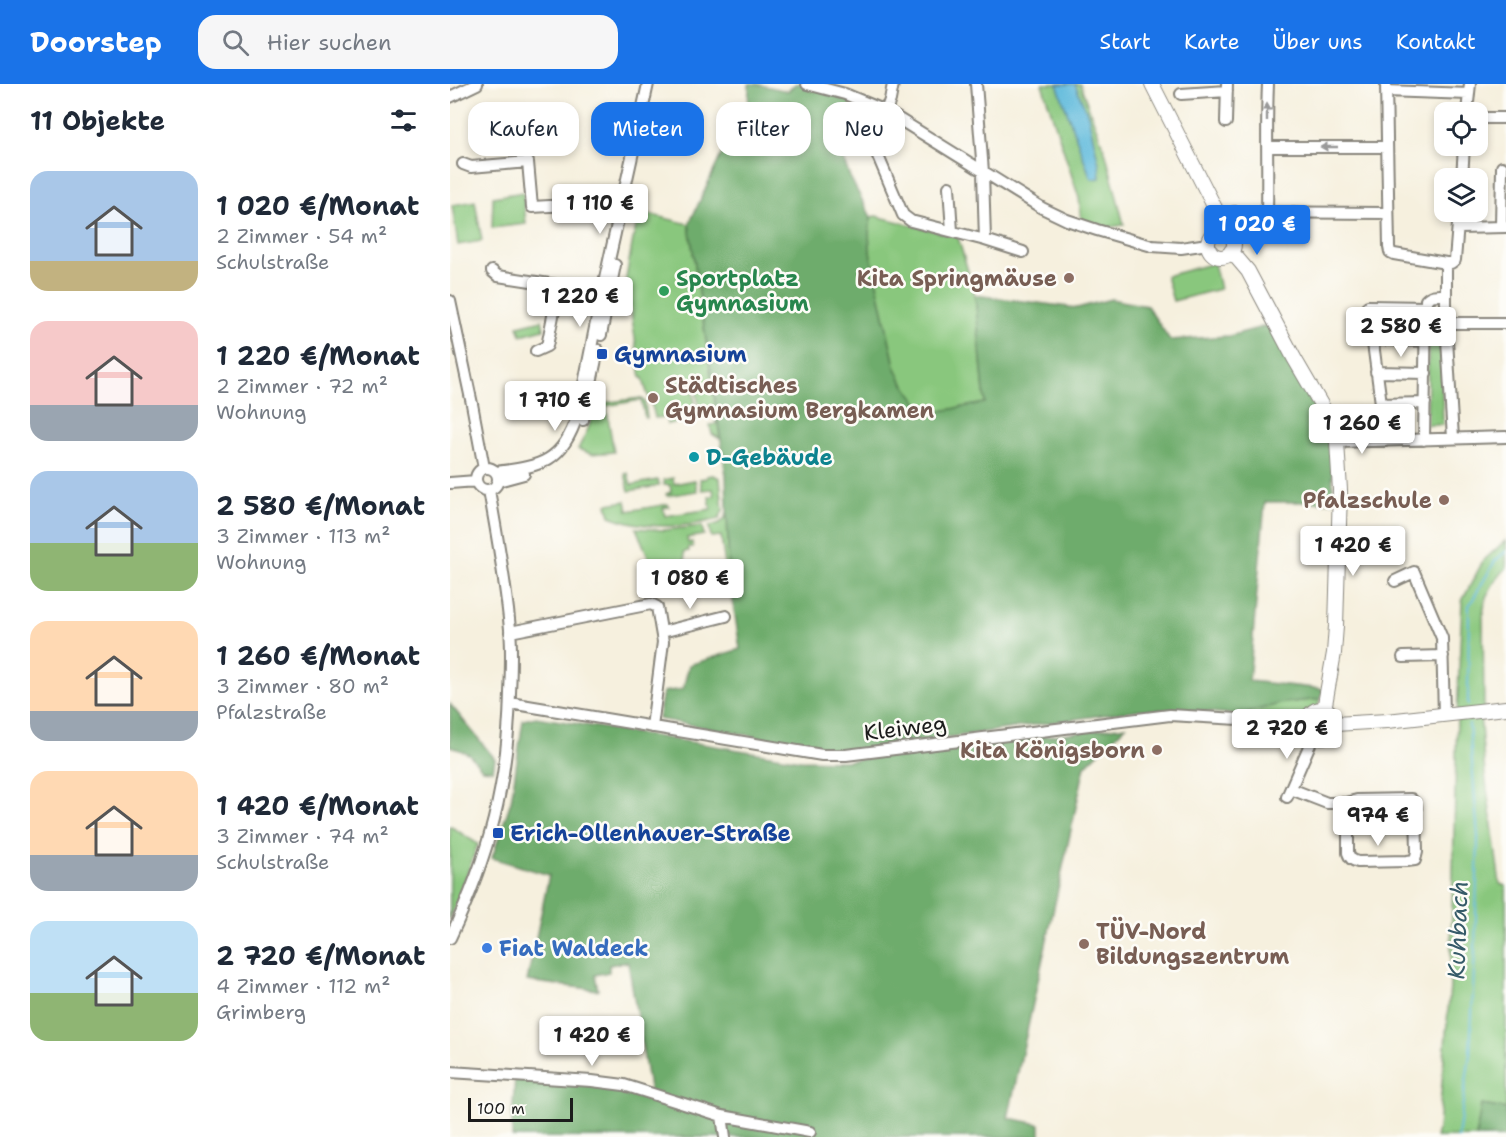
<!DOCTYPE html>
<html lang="de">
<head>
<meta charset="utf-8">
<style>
	:root { --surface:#fff; --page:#f6f6f7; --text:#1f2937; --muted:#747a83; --accent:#1a73e8 }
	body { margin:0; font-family:"Shantell Sans",sans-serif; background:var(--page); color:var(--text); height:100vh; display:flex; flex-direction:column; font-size:22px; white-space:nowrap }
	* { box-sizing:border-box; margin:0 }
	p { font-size:20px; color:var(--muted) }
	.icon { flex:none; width:33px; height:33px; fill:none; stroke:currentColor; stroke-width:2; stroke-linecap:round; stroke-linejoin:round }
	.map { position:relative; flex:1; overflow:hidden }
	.panel { display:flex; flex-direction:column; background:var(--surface); width:450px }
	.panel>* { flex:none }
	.banner { position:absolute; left:18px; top:18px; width:570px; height:54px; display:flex; gap:12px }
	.buttons { position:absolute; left:984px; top:18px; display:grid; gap:12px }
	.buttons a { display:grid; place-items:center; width:54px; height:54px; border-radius:12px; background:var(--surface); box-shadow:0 3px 9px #0003; font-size:30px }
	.scale { position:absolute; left:18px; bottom:15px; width:105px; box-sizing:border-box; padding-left:6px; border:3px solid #1c1c1c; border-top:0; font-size:16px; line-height:21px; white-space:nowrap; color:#1c1c1c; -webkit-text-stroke:4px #fdfcf7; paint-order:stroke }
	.price { position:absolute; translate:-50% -51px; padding:0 14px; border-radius:6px; background:#fff; color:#222; font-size:20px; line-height:39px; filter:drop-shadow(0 2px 3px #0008) }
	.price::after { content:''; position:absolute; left:50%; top:36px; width:18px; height:14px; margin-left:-9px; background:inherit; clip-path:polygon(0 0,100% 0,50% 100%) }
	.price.current { background:var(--accent); color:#fff }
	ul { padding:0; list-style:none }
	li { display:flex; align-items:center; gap:18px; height:150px; padding:0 30px }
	li span { display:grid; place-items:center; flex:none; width:168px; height:120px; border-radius:18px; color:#555 }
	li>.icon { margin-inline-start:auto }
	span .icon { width:72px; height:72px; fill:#fffc; stroke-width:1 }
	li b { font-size:26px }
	h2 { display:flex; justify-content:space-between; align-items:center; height:72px; padding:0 30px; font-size:26px }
	.chip { padding:0 21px; border-radius:18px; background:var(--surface); box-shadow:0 3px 9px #0003; font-size:21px; line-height:54px }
	.chip.current { background:var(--accent); color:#fff }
	header { display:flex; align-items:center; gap:36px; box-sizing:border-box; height:84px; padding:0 30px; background:var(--accent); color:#fff }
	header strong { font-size:28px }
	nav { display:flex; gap:33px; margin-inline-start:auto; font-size:21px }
	.search { width:420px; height:54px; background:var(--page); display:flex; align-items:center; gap:15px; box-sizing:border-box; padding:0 21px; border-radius:18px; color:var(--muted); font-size:22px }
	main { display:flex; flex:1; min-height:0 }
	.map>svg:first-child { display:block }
	.green { fill:#89c77d; stroke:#52724c; stroke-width:1.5 }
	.forest { fill:#6eac6c; stroke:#456444; stroke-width:1.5 }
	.water { fill:#5ebadc; stroke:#3d6b7c; stroke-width:1.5 }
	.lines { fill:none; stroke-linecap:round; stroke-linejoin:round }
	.stream { stroke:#5ebadc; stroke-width:2 }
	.minor-casing { stroke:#89867d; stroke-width:14 }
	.major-casing { stroke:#89867d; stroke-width:16 }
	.minor { stroke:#fff; stroke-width:10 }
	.major { stroke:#fff; stroke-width:14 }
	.oneway { fill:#999 }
	.education-dot { fill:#8d6e63; stroke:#fdfcf7; stroke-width:2 }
	.leisure-dot { fill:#2e9e5b; stroke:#fdfcf7; stroke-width:2 }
	.transit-dot { fill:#1a4fb4; stroke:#fdfcf7; stroke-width:2 }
	.culture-dot { fill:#0f9aa8; stroke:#fdfcf7; stroke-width:2 }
	.shop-dot { fill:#3f7fe0; stroke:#fdfcf7; stroke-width:2 }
	.labels { text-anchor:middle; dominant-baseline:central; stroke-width:5; stroke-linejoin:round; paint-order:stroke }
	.leisure-label { font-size:22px; font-weight:bold; fill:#27864d; stroke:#fdfcf7; text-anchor:start }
	.education-label { font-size:22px; font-weight:bold; fill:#785e54; stroke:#fdfcf7; text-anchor:end }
	.transit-label { font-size:22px; font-weight:bold; fill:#164399; stroke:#fdfcf7; text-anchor:start }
	.culture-label { font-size:22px; font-weight:bold; fill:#0d838f; stroke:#fdfcf7; text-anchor:start }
	.street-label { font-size:22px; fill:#1c1c1c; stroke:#fdfcf7 }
	.shop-label { font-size:22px; font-weight:bold; fill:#366cbe; stroke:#fdfcf7; text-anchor:start }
	.water-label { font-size:24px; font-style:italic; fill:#365b69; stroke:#fdfcf7 }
</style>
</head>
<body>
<header>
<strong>Doorstep</strong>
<div class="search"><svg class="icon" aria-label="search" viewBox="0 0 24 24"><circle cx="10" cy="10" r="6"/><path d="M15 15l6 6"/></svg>Hier suchen</div>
<nav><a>Start</a><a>Karte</a><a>Über uns</a><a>Kontakt</a></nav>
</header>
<main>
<section class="panel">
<h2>11 Objekte<svg class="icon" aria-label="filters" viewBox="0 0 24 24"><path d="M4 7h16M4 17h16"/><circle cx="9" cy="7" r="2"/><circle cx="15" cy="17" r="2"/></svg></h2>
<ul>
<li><span style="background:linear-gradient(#a9c7e8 75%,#c2b280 0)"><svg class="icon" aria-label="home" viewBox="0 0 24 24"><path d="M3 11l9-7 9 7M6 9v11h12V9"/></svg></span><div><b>1 020 €/Monat</b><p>2 Zimmer · 54 m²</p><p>Schulstraße</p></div></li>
<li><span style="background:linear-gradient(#f6c9c9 70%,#9aa5b1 0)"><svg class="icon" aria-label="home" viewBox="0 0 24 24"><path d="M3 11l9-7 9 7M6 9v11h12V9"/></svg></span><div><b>1 220 €/Monat</b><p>2 Zimmer · 72 m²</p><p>Wohnung</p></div></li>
<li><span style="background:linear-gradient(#a9c7e8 60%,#8fb573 0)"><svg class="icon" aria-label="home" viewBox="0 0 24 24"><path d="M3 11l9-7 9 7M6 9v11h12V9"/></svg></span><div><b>2 580 €/Monat</b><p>3 Zimmer · 113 m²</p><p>Wohnung</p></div></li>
<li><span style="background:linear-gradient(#ffd9b3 75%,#9aa5b1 0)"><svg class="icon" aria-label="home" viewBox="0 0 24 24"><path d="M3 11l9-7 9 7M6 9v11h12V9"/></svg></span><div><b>1 260 €/Monat</b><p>3 Zimmer · 80 m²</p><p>Pfalzstraße</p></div></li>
<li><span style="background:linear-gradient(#ffd9b3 70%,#9aa5b1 0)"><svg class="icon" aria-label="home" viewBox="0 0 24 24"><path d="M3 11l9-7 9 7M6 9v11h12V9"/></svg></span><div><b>1 420 €/Monat</b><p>3 Zimmer · 74 m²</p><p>Schulstraße</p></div></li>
<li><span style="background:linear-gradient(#bfe0f5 60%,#8fb573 0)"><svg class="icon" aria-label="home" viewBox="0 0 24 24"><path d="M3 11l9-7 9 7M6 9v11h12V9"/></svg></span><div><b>2 720 €/Monat</b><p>4 Zimmer · 112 m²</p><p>Grimberg</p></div></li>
</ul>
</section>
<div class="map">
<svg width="1056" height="1053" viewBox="0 0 1056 1053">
	<rect width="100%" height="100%" fill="#fdfcf7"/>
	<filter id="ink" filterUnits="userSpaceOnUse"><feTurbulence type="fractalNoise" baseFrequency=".0167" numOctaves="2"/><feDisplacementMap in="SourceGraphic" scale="12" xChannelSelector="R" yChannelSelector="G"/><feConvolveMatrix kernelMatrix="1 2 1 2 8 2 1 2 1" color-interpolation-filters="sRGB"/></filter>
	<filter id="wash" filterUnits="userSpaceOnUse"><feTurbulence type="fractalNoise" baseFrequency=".008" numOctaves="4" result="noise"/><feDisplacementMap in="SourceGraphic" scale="24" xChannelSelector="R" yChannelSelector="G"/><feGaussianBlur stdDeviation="1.35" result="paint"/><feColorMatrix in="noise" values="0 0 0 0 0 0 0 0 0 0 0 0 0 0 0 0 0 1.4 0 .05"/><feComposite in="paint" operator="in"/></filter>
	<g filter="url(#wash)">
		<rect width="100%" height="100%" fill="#f6f0de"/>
		<path class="green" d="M592,0H630L656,70L674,141L649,145L632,140L629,114Z
			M73,108L76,140L42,144L43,113Z
			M25,117L32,157L8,161L2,121Z
			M190,128L239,140L270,355L262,350L260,341L266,340L265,333L260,330L251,331L244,297L241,298L248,335L217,340L216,333L205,334C203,320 195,308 193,294H191L176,194L183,155Z
			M426,132L508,153L525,211L535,319L480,329L472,325L452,297L445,282L420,168L419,148L421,133Z
			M764,179L770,205L723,217L716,192Z
			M979,225L990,226L993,341H977Z
			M92,236L94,245L71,251L68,242Z
			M191,314L195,318L197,334H195L191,316L156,322L164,368L141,370L128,365L138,345L146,320Z
			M178,389L181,401L208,396L209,402L179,407L175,390Z
			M263,391L270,394L273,426L269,435C234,444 194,446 160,432L157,420L176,417L178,427L218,420L219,423L213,424L215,432L261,425L259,413L264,412L263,405L252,406L250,395L257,394V392Z
			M223,394L224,400L245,396L247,407L217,412L216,410L221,408L220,401H214V396Z
			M277,428L279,491L211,503L186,444L214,446L252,442L254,451L237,454L238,459L242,458L243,463H238L239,467L234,468L237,487L251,485V490L270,487L269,482L275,481L271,452L261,453L259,442C269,440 275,438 277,428Z
			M1056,456V484L1044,499L1036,513L1033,530L1034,629L1030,630L1035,690L1050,800L1056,802V1025L1031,1021L1026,1053H986L988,1045L1000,903L1007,631L1012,517L1033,477Z
			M871,615L850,657L842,643L790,639L799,628L833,619Z
			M0,742L28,760L0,836Z"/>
		<path class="forest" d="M299,0H306L338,7L345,0H350L381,6L403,15L396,35L383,49L400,93L421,133L419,148L420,168L445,282L452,297L472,325L480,329L535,319L525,211L627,224L661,215L697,222L720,256L779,252L820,241L838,275L882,355L883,418H815L799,597L873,605L871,615L833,619L799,628L795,632C759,627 724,625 688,626L404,667L369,664L208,635L213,608L233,605L239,581L290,565L279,491L276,391L239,140L280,52L298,28Z
			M0,620L45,675L43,686L32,685L19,670L0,662Z
			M86,633L351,676L396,677L676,642L635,682L558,1034L590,1040V1053H62V1032L65,994L142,999L200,1010L178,878L159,881V888L145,891L148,906L77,897L99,791L42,774L61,717L73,636Z
			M1031,1021L1056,1025V1053H1026Z"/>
		<path class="water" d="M607,0H625L638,31L649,80L650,94L641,95Z"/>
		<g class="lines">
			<path class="stream" d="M1018,620L1019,522L1045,477L1056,467
				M1008,1053L1020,970L1025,866L1028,753L1019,640"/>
		</g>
	</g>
	<g filter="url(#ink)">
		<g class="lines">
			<defs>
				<path id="minor" d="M357,0L395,10L436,27L592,124L617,136L647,146L702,162L731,164L758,160
					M936,0L939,163L940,168L944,170L996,179V239L1003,354
					M936,7L1019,10
					M731,10L777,7
					M0,13L27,0
					M436,27L440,16L443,0
					M1017,28L1020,0
					M1028,34H1056
					M776,38L777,0
					M422,46L425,65L453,131L461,137L535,156L533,88L526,0
					M818,63H937
					M13,80L21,83L78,78L82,123L153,119L171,124
					M1012,94L1014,62
					M499,103L502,147
					M784,128L938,129
					M817,128C818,86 816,43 818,0
					M1051,143L1052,83
					M1008,144L1056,143
					M535,156L573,168
					M996,179H1001L1005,176L1009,128
					M42,187L48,192L159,209
					M0,217L22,320L34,384
					M920,235L918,222L976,223
					M996,239H1056
					M921,244L936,357
					M151,251L165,181
					M922,255L976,257
					M86,267L97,262L109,202
					M926,288L976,289
					M930,320L975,319
					M66,327L77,316L119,312L138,315
					M133,336L148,266
					M974,356L976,216C981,210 988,211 995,211
					M887,358L1056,353
					M26 395a11 11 0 1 1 22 0a11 11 0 1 1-22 0Z
					M46,388C93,382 112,378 128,330L152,208L198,0
					M48,397L74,390
					M0,399L26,397
					M945,497L964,488L992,554L994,631
					M60,548L201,520L207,523L213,558L202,643
					M212,548L276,532
					M953,573L993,572
					M60,619L372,671H396L720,631L822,637L850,633L858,635
					M841,705L877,719H896L898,732V769C900,775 902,776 908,778L957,777L965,776L967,768L966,724L965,719L961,715L907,716L896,719
					M837,713L864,651
					M0,854C39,772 58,701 60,609C61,588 62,567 60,545C56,499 47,452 39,406
					M0,988L142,997L174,1001L272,1032L360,1048
					M272,1032L275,1053"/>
				<path id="major" d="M702,0L765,124L772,140V147
					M758 160a13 13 0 1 1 26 0a13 13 0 1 1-26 0Z
					M781,167L798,187L844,274L876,329L883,342L887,358L890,406L886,542L884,569L874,626
					M857 639a14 14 0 1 1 28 0a14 14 0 1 1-28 0Z
					M885,640L937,637L1056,624"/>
			</defs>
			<use href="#minor" class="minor-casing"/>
			<use href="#major" class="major-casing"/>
			<use href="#minor" class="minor"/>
			<use href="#major" class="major"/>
		</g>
		<defs><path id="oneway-solid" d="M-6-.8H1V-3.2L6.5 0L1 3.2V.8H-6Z" transform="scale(1.5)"/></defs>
		<g class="oneway">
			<use href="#oneway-solid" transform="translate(817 28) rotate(-90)"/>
			<use href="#oneway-solid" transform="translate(879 63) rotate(180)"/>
		</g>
	</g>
	<g class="education-dot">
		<circle cx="619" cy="194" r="6"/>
		<circle cx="203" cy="314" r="6"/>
		<circle cx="994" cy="416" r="6"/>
		<circle cx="707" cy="666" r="6"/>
		<circle cx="634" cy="860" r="6"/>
	</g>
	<circle class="leisure-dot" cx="214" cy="207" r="6"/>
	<g class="transit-dot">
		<rect x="146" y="264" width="12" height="12" rx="3"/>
		<rect x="42" y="743" width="12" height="12" rx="3"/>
	</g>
	<circle class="culture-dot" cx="244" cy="373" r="6"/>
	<circle class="shop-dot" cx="37" cy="864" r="6"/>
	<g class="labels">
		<g class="leisure-label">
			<text x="226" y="194">Sportplatz<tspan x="226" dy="25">Gymnasium</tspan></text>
		</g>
		<g class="education-label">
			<text x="607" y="194">Kita Springmäuse</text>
			<text x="215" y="301" text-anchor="start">Städtisches<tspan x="215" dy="25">Gymnasium Bergkamen</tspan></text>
			<text x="982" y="416">Pfalzschule</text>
			<text x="695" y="666">Kita Königsborn</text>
			<text x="646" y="847" text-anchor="start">TÜV-Nord<tspan x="646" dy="25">Bildungszentrum</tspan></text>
		</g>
		<g class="transit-label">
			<text x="164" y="270">Gymnasium</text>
			<text x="60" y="749">Erich-Ollenhauer-Straße</text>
		</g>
		<g class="culture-label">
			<text x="256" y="373">D-Gebäude</text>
		</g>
		<g class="street-label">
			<text transform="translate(455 644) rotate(-7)">Kleiweg</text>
		</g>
		<g class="shop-label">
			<text x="49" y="864">Fiat Waldeck</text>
		</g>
		<g class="water-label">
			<text transform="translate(1008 846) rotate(-88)">Kuhbach</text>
		</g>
	</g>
</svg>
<div class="buttons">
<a><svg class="icon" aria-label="locate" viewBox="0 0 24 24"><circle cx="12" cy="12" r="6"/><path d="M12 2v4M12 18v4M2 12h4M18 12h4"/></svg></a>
<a><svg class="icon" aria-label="layers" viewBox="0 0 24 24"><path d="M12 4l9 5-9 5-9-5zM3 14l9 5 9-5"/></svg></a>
</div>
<div class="scale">100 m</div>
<b class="price" style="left:150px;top:151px">1 110 €</b>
<b class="price current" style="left:807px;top:172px">1 020 €</b>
<b class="price" style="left:130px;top:244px">1 220 €</b>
<b class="price" style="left:951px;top:274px">2 580 €</b>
<b class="price" style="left:105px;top:348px">1 710 €</b>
<b class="price" style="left:912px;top:371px">1 260 €</b>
<b class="price" style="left:903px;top:493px">1 420 €</b>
<b class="price" style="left:240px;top:526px">1 080 €</b>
<b class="price" style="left:837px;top:676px">2 720 €</b>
<b class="price" style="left:928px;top:763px">974 €</b>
<b class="price" style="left:142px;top:983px">1 420 €</b>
<div class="banner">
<a class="chip">Kaufen</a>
<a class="chip current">Mieten</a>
<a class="chip">Filter</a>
<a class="chip">Neu</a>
</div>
</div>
</main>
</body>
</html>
